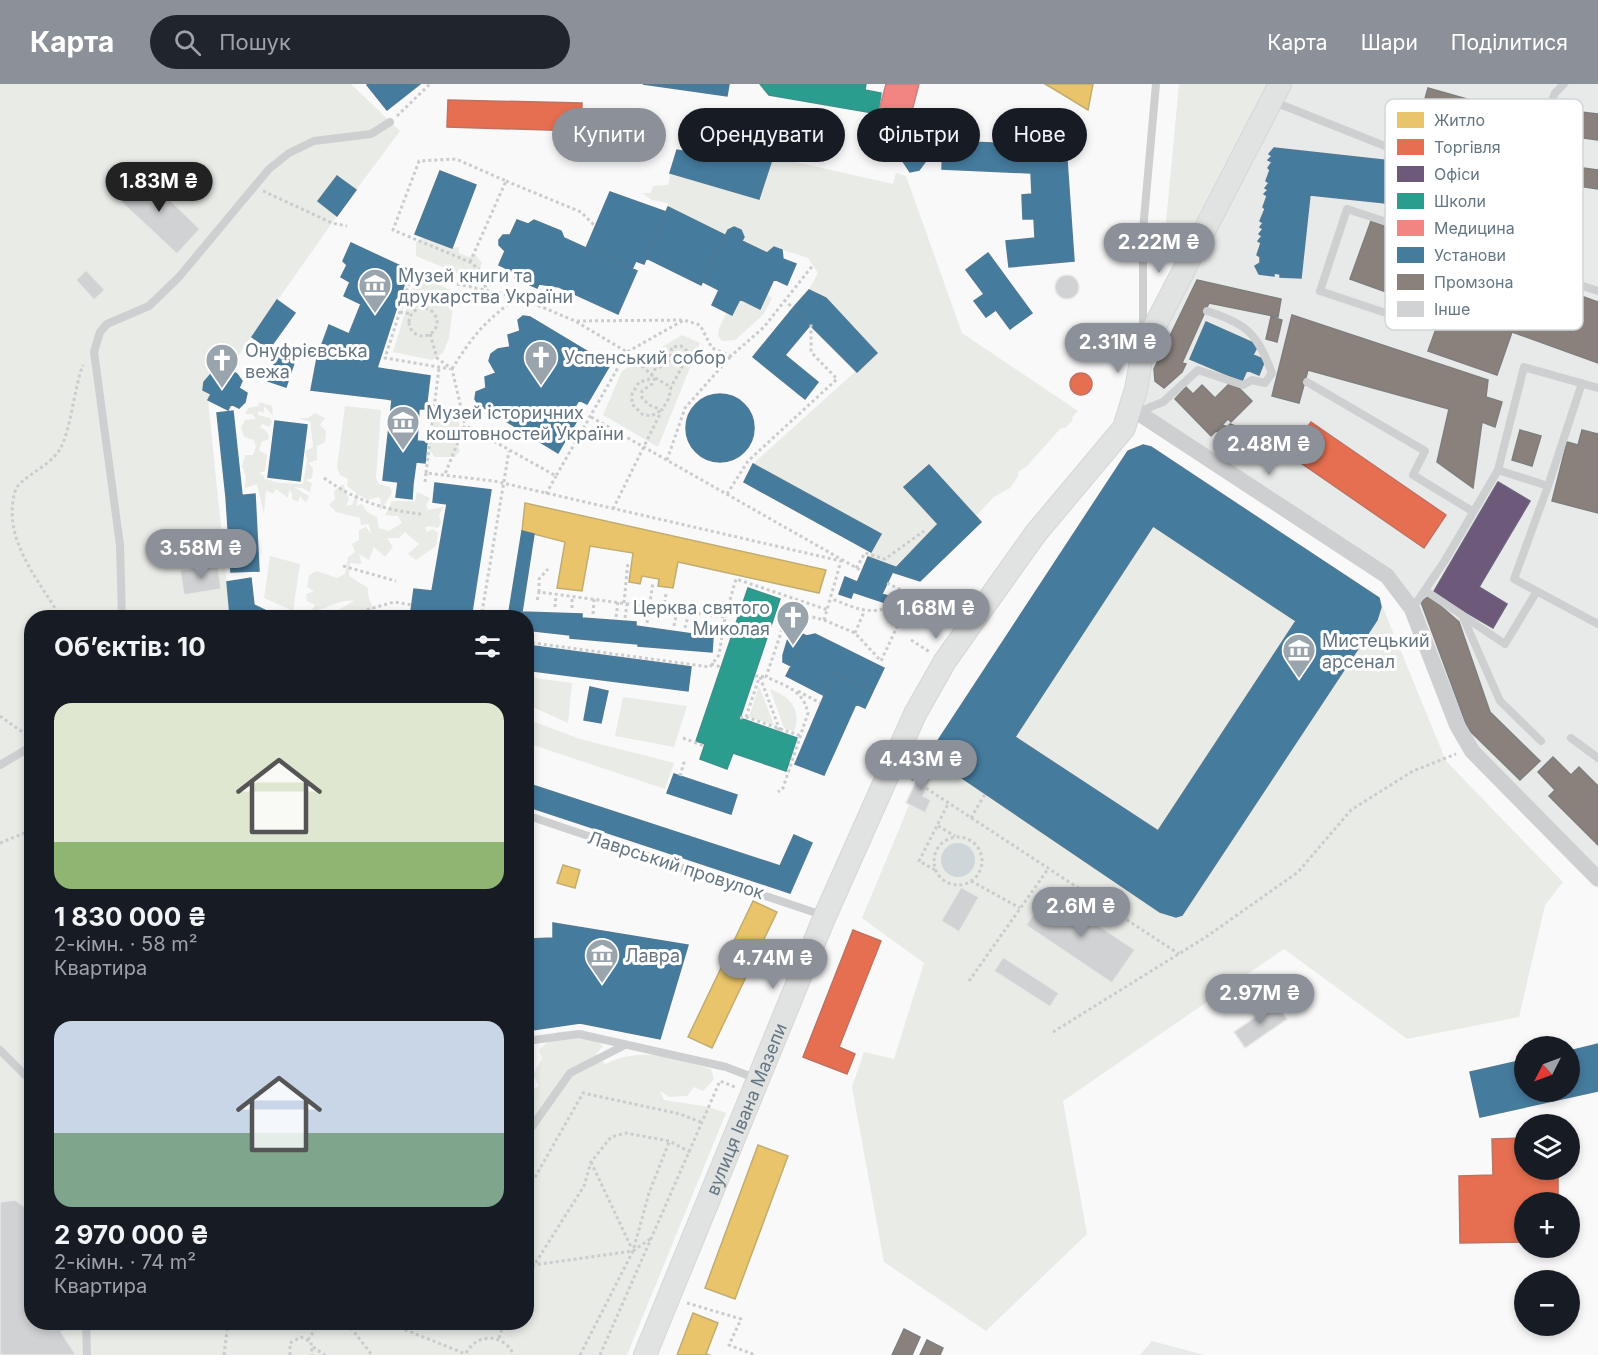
<!DOCTYPE html>
<html lang="uk">
<head>
<meta charset="utf-8">
<style>
	:root { --surface:#171b24; --page:#20242c; --text:#f1f3f6; --muted:#9ea1a6; --accent:#8c9099 }
	body { margin:0; font-family:Inter,sans-serif; background:var(--page); color:var(--text); height:100vh; display:flex; flex-direction:column; font-size:22px; white-space:nowrap }
	* { box-sizing:border-box; margin:0 }
	p { font-size:20px; color:var(--muted) }
	.icon { flex:none; width:33px; height:33px; fill:none; stroke:currentColor; stroke-width:2; stroke-linecap:round; stroke-linejoin:round }
	.map { position:relative; flex:1; overflow:hidden }
	.side { position:absolute; left:24px; top:526px; width:510px; height:720px; display:flex; flex-direction:column; background:var(--surface); border-radius:24px; box-shadow:0 3px 9px #0003 }
	.side>* { flex:none }
	.top-card { position:absolute; left:552px; top:24px; width:570px; height:54px; display:flex; gap:12px }
	.needle { width:39px; rotate:228deg }
	.controls { position:absolute; left:1514px; top:952px; display:grid; gap:12px }
	.controls a { display:grid; place-items:center; width:66px; height:66px; border-radius:50%; background:var(--surface); box-shadow:0 3px 9px #0003; font-size:30px }
	.price { position:absolute; translate:-50% -51px; padding:0 14px; border-radius:21px; background:var(--accent); color:#fff; font-size:20px; line-height:39px; filter:drop-shadow(0 2px 3px #0008) }
	.price::after { content:''; position:absolute; left:50%; top:36px; width:18px; height:14px; margin-left:-9px; background:inherit; clip-path:polygon(0 0,100% 0,50% 100%) }
	.price.active { background:#222; color:#fff }
	ul { padding:0; list-style:none }
	li { display:grid; align-content:center; gap:12px; height:318px; padding:0 30px }
	li span { display:grid; place-items:center; height:186px; border-radius:18px; color:#555 }
	li>.icon { margin-inline-start:auto }
	span .icon { width:108px; height:108px; fill:#fffc; stroke-width:1 }
	li b { font-size:26px }
	h2 { display:flex; justify-content:space-between; align-items:center; height:72px; padding:0 30px; font-size:26px }
	.tag { padding:0 21px; border-radius:27px; background:var(--surface); box-shadow:0 3px 9px #0003; font-size:21px; line-height:54px }
	.tag.active { background:var(--accent); color:#fff }
	header { display:flex; align-items:center; gap:36px; box-sizing:border-box; height:84px; padding:0 30px; background:var(--accent); color:#fff }
	header strong { font-size:28px }
	nav { display:flex; gap:33px; margin-inline-start:auto; font-size:21px }
	.search { width:420px; height:54px; background:var(--page); display:flex; align-items:center; gap:15px; box-sizing:border-box; padding:0 21px; border-radius:33px; color:var(--muted); font-size:22px }
	.map>svg:first-child { display:block }
	.built { fill:#e8e9e9 }
	.green { fill:#e8ebe6 }
	.water { fill:#ced6d9 }
	.homes { fill:#e9c46a; stroke:#c1ad72; stroke-width:1.5 }
	.shops { fill:#e76f51; stroke:#c07160; stroke-width:1.5 }
	.offices { fill:#6d597a; stroke:#6b627d; stroke-width:1.5 }
	.schools { fill:#2a9d8f; stroke:#3c918b; stroke-width:1.5 }
	.health { fill:#f28482; stroke:#c88082; stroke-width:1.5 }
	.public { fill:#457b9d; stroke:#4f7a95; stroke-width:1.5; fill-rule:evenodd }
	.industry { fill:#8a817c; stroke:#7f7e7e; stroke-width:1.5 }
	.building { fill:#d0d2d3; stroke:#e8e8e8; stroke-width:1.5 }
	.lines { fill:none; stroke-linecap:round; stroke-linejoin:round }
	.secondary-casing { stroke:#d5d6d7; stroke-width:24 }
	.path { stroke:#cbcccd; stroke-width:3; stroke-dasharray:3 3; stroke-linecap:butt }
	.lane { stroke:#cecfd0; stroke-width:8 }
	.street { stroke:#cecfd0; stroke-width:16 }
	.secondary { stroke:#e1e2e2; stroke-width:22 }
	.labels { text-anchor:middle; dominant-baseline:central; stroke-width:6; stroke-linejoin:round; paint-order:stroke }
	.poi-label { font-size:18px; fill:#657683; stroke:#fff; text-anchor:start }
	.street-label { font-size:18px; fill:#657683; stroke:#fff }
	.key { fill:#fff; stroke:#d1d6da; stroke-width:1.5 }
	.key-label { font-size:16px; fill:#657683 }
</style>
</head>
<body>
<header>
<strong>Карта</strong>
<div class="search"><svg class="icon" aria-label="search" viewBox="0 0 24 24"><circle cx="10" cy="10" r="6"/><path d="M15 15l6 6"/></svg>Пошук</div>
<nav><a>Карта</a><a>Шари</a><a>Поділитися</a></nav>
</header>
<div class="map">
<svg width="1598" height="1271" viewBox="0 0 1598 1271">
	<rect width="100%" height="100%" fill="#f9f9f9"/>
	<path class="built" d="M1280,0H1598V795L1480,677L1403,509L1131,324L1136,305Z
		M1152,1257L1204,1271H1140Z"/>
	<path class="green" d="M0,0H351L400,47L356,106L336,92L318,117L337,132L229,285L222,288L219,294L211,291L204,306L211,310L208,316L230,531L225,534H32V1239H526V1035H529L526,1010L539,1002L533,991L542,974L539,966L558,948L584,946L603,962L596,970L605,980C644,962 672,974 711,985L714,995L703,1007L694,1003L687,1012L670,1013L660,1007L664,1016L709,1023L726,1029L627,1271H0Z
		M1179,0H1267L1185,157L1165,149Z
		M775,66L791,77L893,100L896,89L906,92L962,249L1078,327L1072,333L1073,336L1065,344H1061L1027,382L1018,388L1019,391L1010,404L994,413L976,432L929,381L904,403L938,440L895,483L868,473L881,450L753,380L877,268L826,214L809,206L818,189L808,174L774,163L767,169L742,157L741,146L734,143L725,151L668,123V119L652,116L642,109H651L653,102L667,101L669,99L670,89L759,116Z
		M424,153L452,164L459,163V169L469,173L475,170L482,179L478,189L466,193L416,172V158Z
		M417,189L450,206L454,214L449,254L443,269L432,276L393,268Z
		M767,210L772,214L764,230L735,256L722,257L718,252L719,244L727,228L733,230L740,215L759,225Z
		M682,251L700,259L658,363L603,331L622,287Z
		M260,318L272,322L273,332L264,322V329L258,327V331L270,334L272,338L269,343L262,340L260,344L264,345L269,351L268,356L262,357L259,366L267,371L265,387L259,389L264,392L265,397V395L280,399L303,400L307,376L305,367L313,363C313,354 310,348 311,338L298,334H308L315,329L325,334L320,341L326,347L325,358L317,362V376L308,379L313,384L312,394L305,396L312,399L310,408L302,404L294,403L309,412L306,419L300,412L298,418L292,415V409L289,406L288,414L276,405L273,410L266,406L264,430L257,400L245,404L246,392L242,382L245,371H253L256,363L254,356L244,353L241,344L245,336L256,335L252,330H245L248,324L258,322Z
		M345,322L381,326L376,394L379,400L390,403L392,409L380,427L381,416L378,413L368,416L359,411L356,422L362,420L367,428L377,433L379,444L389,447L402,439L398,432L385,431L392,417H415L417,408L430,414L426,421L428,426L444,423L439,431L441,439L438,444L428,442L425,444L427,448L433,445L438,449L436,462L416,476L408,470L419,460L405,448L399,454H387L393,463L385,473L374,463L369,476L359,470L362,480L350,479L349,492L368,504C367,515 374,521 374,532L396,534H336L335,528L354,517C340,514 325,527 311,527L315,521L307,517L306,510L314,507L307,503L309,491L317,487L337,494L345,490L348,473L355,468L352,460L359,456V446L366,443L371,450L369,440L361,441L360,434L336,428L329,421L335,415L334,407L343,400L349,415L346,422L352,421L356,409L347,402L348,395L340,391L337,383Z
		M446,330L458,333C462,346 455,354 460,367L455,373H435L429,366L428,346L434,342L435,332Z
		M1143,361L1151,363L1379,514L1446,677L1563,798L1545,821L1519,933L1407,955L1284,865L1063,1017L1087,1150L986,1247L884,1178L852,1003L864,968L894,975L924,879L862,834L933,664L1128,367Z
		M270,472L300,480L293,527L264,514Z
		M527,593L572,599L568,639L535,624H527Z
		M759,602L774,641L749,633Z
		M770,605C791,613 802,626 794,648L784,644Z
		M623,613L687,622L674,663L615,652Z
		M527,635L580,655L674,679L665,705L527,659Z"/>
	<path class="water" d="M941 776a17 17 0 1 1 34 0a17 17 0 1 1-34 0Z"/>
	<path class="homes" d="M1045,0H1093L1088,26L1057,7Z
		M525,419L826,486L819,509L678,478L673,504L658,502L659,495L642,492L640,500L629,498L633,469L590,462L582,507L557,504L565,458L522,447Z
		M563,781L580,786L575,804L557,799Z
		M753,817L777,828L712,964L688,953Z
		M758,1061L788,1072L735,1215L705,1204Z
		M693,1229L718,1239L706,1270L710,1271H677Z"/>
	<path class="shops" d="M448,16L582,19L581,47L447,43Z
		M1070 300a11 11 0 1 1 22 0a11 11 0 1 1-22 0Z
		M1311,338L1446,431L1424,464L1288,370Z
		M853,846L881,857L839,963L855,970L847,990L803,973Z
		M1524,1054V1086H1558V1119H1524V1158L1460,1159L1459,1092L1493,1091L1492,1055Z"/>
	<path class="offices" d="M1498,398L1530,417L1479,503L1507,520L1493,544L1433,509Z"/>
	<path class="schools" d="M760,0H866L865,6L881,9L878,30L769,11Z
		M748,504L780,515L740,634L797,654L786,687L733,669L727,685L700,675L705,660L696,657Z"/>
	<path class="health" d="M886,0H919L909,38L878,30Z"/>
	<path class="public" d="M369,0H420L387,26L367,1Z
		M643,0H729L727,12Z
		M1030,26L1045,29L1042,49L1026,46Z
		M730,57L775,66L759,115L670,89L677,66L719,74L721,62L728,63Z
		M943,57L1066,62L1074,177L1009,183L1006,157L1035,154L1034,135H1023L1022,111L1032,110L1031,89L942,85Z
		M915,62L924,67L925,78L919,86L910,88L900,73L905,63Z
		M1274,64L1391,77L1385,119L1310,111L1301,194L1280,193V190L1274,189V192L1259,190L1255,182L1260,179V173L1257,171L1261,159L1258,157L1262,152L1259,150L1263,145L1260,143L1263,139L1260,137L1265,125L1263,123L1267,112L1264,110L1268,106L1265,104L1269,99L1266,97L1270,86L1268,84L1272,78L1268,76L1272,72L1269,70Z
		M440,87L476,101L452,164L415,150Z
		M337,92L356,106L337,132L318,117Z
		M610,108L666,128L644,180L636,177L632,185L586,164Z
		M668,123L725,151L701,201L646,174Z
		M517,136L528,140L534,136L561,147L564,154L637,187L618,230L559,203L539,200L537,204L515,194L517,190L499,181L505,167L499,161V156L503,151H510Z
		M734,143L741,146L744,153L742,157L767,169L774,163L782,166L783,175L796,180L787,201L774,195L760,225L740,215L732,231L712,221L719,206L703,198L728,146Z
		M351,159L409,186L377,284L317,274L329,241L349,250L361,220L344,212L350,198L341,193L347,181L343,177Z
		M988,169L1032,229L1010,245L996,226L986,233L974,217L984,210L966,186Z
		M809,206L826,214L877,269L857,288L793,224Z
		M277,216L295,229L269,265L252,253Z
		M793,224L811,240L785,271L818,298L805,315L753,273Z
		M523,232L530,233L610,281L587,320L579,316L571,329L579,333L558,369L478,320L475,315L476,308L486,304L485,293L496,289L489,277L491,270L498,265L510,263L508,251L520,247L518,236Z
		M1206,238L1258,261L1253,271L1265,276L1259,291L1247,286L1242,297L1190,275Z
		M279,267L296,273L286,303L268,297Z
		M317,274L391,286L386,315L311,306Z
		M229,285L237,290L242,297L239,304L247,309L245,318L239,324L231,320L228,326L208,316L211,310L203,306L204,298L211,290L219,294L222,288Z
		M391,286L430,292L426,325H419L417,357L427,358L425,379L416,378L413,400L383,396L392,316L386,315Z
		M686 344a34 34 0 1 1 68 0a34 34 0 1 1-68 0Z
		M233,327L242,411L226,413L217,329Z
		M275,337L307,341L300,397L268,393Z
		M1143,361L1151,363L1379,514L1381,523L1377,536L1182,831L1176,833L1160,828L937,677L933,664L1128,367ZM1153,442L1296,537L1158,747L1015,653Z
		M753,380L881,450L871,468L744,398Z
		M929,381L981,438L920,497L892,488L938,440L904,403Z
		M398,398L413,400L412,415L396,413Z
		M435,399L491,406L471,534H410L414,505L432,507L447,420L433,418Z
		M255,410L259,487L231,488L226,413Z
		M522,447L534,450L522,528L582,530V534L636,538V542L713,553L712,568L638,562V560L570,554V551L526,546V534H508Z
		M868,473L895,483L882,510L888,512L886,519L853,508Z
		M845,493L857,498L851,514L839,510Z
		M251,494L254,521L281,534H225L230,531L227,498Z
		M798,548L807,552L791,582L783,578V571L789,551Z
		M815,550L884,584L873,607L834,588L823,611L786,592L807,552Z
		M526,561L691,583L688,607L526,586Z
		M834,588L873,607L865,624L856,620L824,691L795,680Z
		M590,603L608,607L601,639L584,636Z
		M674,690L737,711L731,730L667,709Z
		M526,699L780,782L794,751L812,759L790,809L526,722Z
		M553,839L688,861L660,955L580,939L526,947V842L529,855L553,854Z
		M1598,960V1007L1480,1033L1470,988L1524,976V1008H1569V967Z"/>
	<path class="industry" d="M1428,4L1474,17L1458,74L1443,83L1432,80L1430,87L1407,80Z
		M1561,20L1582,22L1581,28L1598,30V56L1576,53L1575,57L1557,55Z
		M1554,80L1598,86V105L1552,98Z
		M1371,137L1598,218V279L1512,248L1497,291L1428,267L1442,228L1350,195Z
		M1197,196L1281,215L1278,233L1209,219L1182,279L1186,280L1182,288L1164,304L1155,297L1154,285Z
		M1292,231L1488,296L1486,313L1502,318L1495,343L1482,338L1473,404L1437,378L1449,325L1308,286L1299,319L1272,312Z
		M1271,233L1282,236L1277,258L1266,255Z
		M1232,297L1252,317L1231,338L1228,335L1222,341L1228,343L1230,340L1255,350L1248,367L1223,356L1225,351L1216,347L1211,352L1175,315L1186,303L1193,310L1202,301L1215,314Z
		M1520,346L1541,352L1532,382L1512,376Z
		M1582,346L1598,350V429L1552,417L1567,358L1578,361Z
		M1429,512L1459,538L1490,628L1540,677L1520,696L1468,645L1421,518Z
		M1553,673L1571,691L1579,683L1598,702V761L1549,712L1555,706L1538,688Z
		M904,1245L920,1253L912,1271H892Z
		M927,1256L943,1264L940,1271H920Z"/>
	<path class="building" d="M141,88L200,145L177,170L117,114Z
		M86,186L105,206L94,216L76,196Z
		M1055 203a12 12 0 1 1 24 0a12 12 0 1 1-24 0Z
		M218,481L221,505L184,511L180,486Z
		M922,684L934,689L923,712L931,716L925,729L906,719Z
		M961,803L979,813L959,848L941,837Z
		M1049,808L1135,866L1112,899L1026,841Z
		M1003,873L1059,909L1050,923L994,887Z
		M1276,919L1287,935L1245,964L1234,948Z
		M15,1116L32,1128V1239H78V1243L61,1248L76,1271H0V1118Z"/>
	<g class="lines">
		<defs>
			<g id="secondary">
				<path id="s1" d="M645,1271L825,832L915,630L945,577L1036,449L1124,344L1136,305L1143,265L1280,0"/>
			</g>
		</defs>
		<use href="#secondary" class="secondary-casing"/>
		<path class="path" d="M397,32L430,0
			M506,97L581,128L595,142
			M263,107L332,139L347,142
			M1154,148L1179,156
			M470,178L506,97L456,75L419,77L393,146L470,178L482,188L486,206
			M411,193L385,274L450,285
			M457,200L518,213
			M784,216L793,224
			M409 238a14 14 0 1 1 28 0a14 14 0 1 1-28 0Z
			M400,228L412,230
			M577,237L684,236
			M430,250L437,274L452,285L465,341L445,390
			M452,285C473,251 486,236 518,213L575,237L627,268L556,392L465,341
			M655,294L652,300L642,307V314L649,321L662,326L669,314L671,303L655,294L627,268L684,236L700,241L712,264L731,272L764,243L813,181
			M660,327L651,332L642,330L632,320V310L639,298L648,296L656,284L668,281L672,263L681,262L687,267L682,283L671,303
			M591,333L862,487
			M667,376L685,324L731,272
			M426,389L439,284
			M324,394C355,416 383,426 421,430
			M425,398L426,389L494,397L841,477L824,536L797,529L785,537L766,593C786,602 803,606 808,629L783,704L778,708
			M546,410L556,392
			M727,410L748,377L837,295L811,268V240
			M613,425L661,328
			M343,482L396,497
			M856,484L865,469L885,475L924,447
			M887,499L925,518
			M539,508V495L548,485
			M624,519L628,477
			M555,523L556,510
			M572,524V512
			M664,525L666,509
			M593,530L594,515
			M616,533L618,518
			M725,533L736,495L828,526
			M61,534C38,494 0,454 16,404C28,389 50,382 60,365C71,346 74,304 83,281
			M338,534L394,518L412,521
			M481,534L509,367
			M625,534L627,520
			M824,536L855,549L881,577L904,528L892,521C871,533 853,523 832,515
			M647,539L653,498
			M674,542L677,527
			M685,544L689,528
			M855,549L864,528
			M911,556L930,568
			M526,558L710,583L719,571L725,533L539,508L537,517
			M711,580L721,583
			M755,592L766,593
			M760,593L779,644L777,648
			M798,607L820,619
			M0,632L28,652
			M746,633L759,594
			M740,634L746,633L801,652
			M683,654L704,662
			M906,691L1179,870
			M680,692L685,675
			M971,734L985,710
			M938,742L955,752
			M934 777a24 24 0 1 1 48 0a24 24 0 1 1-48 0Z
			M0,759L32,746
			M935,786L919,777L948,720
			M971,797L1020,824
			M969,897L1048,785
			M1053,948L1206,853L1298,788L1351,726L1413,687L1456,670
			M591,1078L632,1165
			M526,1109L583,1009L680,1030L703,1039
			M526,1182L633,1167L650,1155
			M526,1194L584,1102L591,1078L611,1053L626,1049L669,1057L690,1068
			M687,1219L741,1235L729,1261L755,1271
			M347,1239L372,1271
			M388,1239L466,1270
			M97,1241L123,1239
			M499,1254L504,1239
			M308,1256L319,1239
			M313,1263L325,1271
			M466,1269C478,1248 504,1250 514,1271
			M224,1271L228,1239
			M290,1271V1259L301,1253L311,1258L312,1271
			M580,1271L633,1167L649,1109L669,1058
			M600,1271L720,997L735,1003"/>
		<path class="lane" d="M1272,17L1395,66L1412,87L1439,99L1536,54L1555,9L1564,0
			M1410,237L1320,207L1347,125L1598,207
			M1143,251V146L1156,0
			M1307,298L1425,367L1413,391L1472,427
			M1138,328L1163,318L1198,286L1243,301L1252,296L1265,299L1272,289C1257,250 1248,240 1207,227
			M1498,386L1548,402L1582,299
			M1548,402L1514,495L1598,540
			M1426,507L1462,531L1500,617L1541,657
			M1412,525L1444,478L1498,386L1524,283L1598,304
			M1463,532L1505,560L1537,507
			M122,534L120,461L94,268L100,248L107,240L149,222L179,193L269,85L289,69L314,57L371,50L390,38
			M1571,654L1598,674
			M0,681L32,662
			M526,731L825,832
			M526,957L579,950L726,983L757,995
			M0,966L32,998
			M526,1051L570,989L625,961
			M86,1239L87,1271"/>
		<path class="street" d="M1131,324L1387,492L1412,525L1457,641L1472,667L1598,795"/>
		<use href="#secondary" class="secondary"/>
	</g>
	<defs>
		<symbol id="museum-pin" viewBox="-11 -11 22 30"><path d="M0 17L-7.5 6A9.5 9.5 0 1 1 7.5 6Z" fill="#99a4ac" stroke="#fff"/><path d="M0-6L6-3V-2H-6V-3ZM-5-1h2V3h-2ZM-1-1h2V3h-2ZM3-1h2V3H3ZM-6 4H6V6H-6Z" fill="#fff"/></symbol>
		<symbol id="church-pin" viewBox="-11 -11 22 30"><path d="M0 17L-7.5 6A9.5 9.5 0 1 1 7.5 6Z" fill="#99a4ac" stroke="#fff"/><path d="M-1.2-6h2.4v3.5h3.3v2.4h-3.3V6h-2.4V-.1h-3.3v-2.4h3.3Z" fill="#fff"/></symbol>
	</defs>
	<g fill-rule="evenodd">
		<use href="#museum-pin" x="356" y="182" width="38" height="52"/>
		<use href="#church-pin" x="522" y="254" width="38" height="52"/>
		<use href="#church-pin" x="203" y="257" width="38" height="52"/>
		<use href="#museum-pin" x="384" y="319" width="38" height="52"/>
		<use href="#church-pin" x="774" y="514" width="38" height="52"/>
		<use href="#museum-pin" x="1280" y="547" width="38" height="52"/>
		<use href="#museum-pin" x="583" y="852" width="38" height="52"/>
	</g>
	<g class="labels">
		<g class="poi-label">
			<text x="398" y="191">Музей книги та<tspan x="398" dy="21">друкарства України</tspan></text>
			<text x="245" y="266">Онуфрієвська<tspan x="245" dy="21">вежа</tspan></text>
			<text x="564" y="273">Успенський собор</text>
			<text x="426" y="328">Музей історичних<tspan x="426" dy="21">коштовностей України</tspan></text>
			<text x="770" y="523" text-anchor="end">Церква святого<tspan x="770" dy="21">Миколая</tspan></text>
			<text x="1322" y="556">Мистецький<tspan x="1322" dy="21">арсенал</tspan></text>
			<text x="625" y="871">Лавра</text>
		</g>
		<g class="street-label">
			<text transform="translate(676 781) rotate(18)">Лаврський провулок</text>
			<text stroke="none"><textPath href="#s1" startOffset="266">вулиця Івана Мазепи</textPath></text>
		</g>
	</g>
	<rect x="1385" y="15" width="198" height="231" rx="9" class="key"/>
	<rect x="1397" y="28" width="27" height="16" fill="#e9c46a"/>
	<rect x="1397" y="55" width="27" height="16" fill="#e76f51"/>
	<rect x="1397" y="82" width="27" height="16" fill="#6d597a"/>
	<rect x="1397" y="109" width="27" height="16" fill="#2a9d8f"/>
	<rect x="1397" y="136" width="27" height="16" fill="#f28482"/>
	<rect x="1397" y="163" width="27" height="16" fill="#457b9d"/>
	<rect x="1397" y="190" width="27" height="16" fill="#8a817c"/>
	<rect x="1397" y="217" width="27" height="16" fill="#d0d2d3"/>
	<g class="key-label">
		<text x="1434" y="42">Житло</text>
		<text x="1434" y="69">Торгівля</text>
		<text x="1434" y="96">Офіси</text>
		<text x="1434" y="123">Школи</text>
		<text x="1434" y="150">Медицина</text>
		<text x="1434" y="177">Установи</text>
		<text x="1434" y="204">Промзона</text>
		<text x="1434" y="231">Інше</text>
	</g>
</svg>
<div class="controls">
<a><svg class="needle" viewBox="-14 -14 28 28"><path d="M0-13l5 13h-10z" fill="#e53935"/><path d="M0 13l5-13h-10z" fill="#9ea1a6"/></svg></a>
<a><svg class="icon" aria-label="layers" viewBox="0 0 24 24"><path d="M12 4l9 5-9 5-9-5zM3 14l9 5 9-5"/></svg></a>
<a>+</a>
<a>−</a>
</div>
<b class="price active" style="left:159px;top:129px">1.83M ₴</b>
<b class="price" style="left:1159px;top:190px">2.22M ₴</b>
<b class="price" style="left:1118px;top:290px">2.31M ₴</b>
<b class="price" style="left:1269px;top:392px">2.48M ₴</b>
<b class="price" style="left:201px;top:496px">3.58M ₴</b>
<b class="price" style="left:936px;top:556px">1.68M ₴</b>
<b class="price" style="left:921px;top:707px">4.43M ₴</b>
<b class="price" style="left:1081px;top:854px">2.6M ₴</b>
<b class="price" style="left:773px;top:906px">4.74M ₴</b>
<b class="price" style="left:1260px;top:941px">2.97M ₴</b>
<div class="top-card">
<a class="tag active">Купити</a>
<a class="tag">Орендувати</a>
<a class="tag">Фільтри</a>
<a class="tag">Нове</a>
</div>
<section class="side">
<h2>Об’єктів: 10<svg class="icon" aria-label="filters" viewBox="0 0 24 24"><path d="M4 7h16M4 17h16"/><circle cx="9" cy="7" r="2"/><circle cx="15" cy="17" r="2"/></svg></h2>
<ul>
<li><span style="background:linear-gradient(#dfe7d0 75%,#8fb573 0)"><svg class="icon" aria-label="home" viewBox="0 0 24 24"><path d="M3 11l9-7 9 7M6 9v11h12V9"/></svg></span><div><b>1 830 000 ₴</b><p>2-кімн. · 58 m²</p><p>Квартира</p></div></li>
<li><span style="background:linear-gradient(#c9d6e8 60%,#7fa58c 0)"><svg class="icon" aria-label="home" viewBox="0 0 24 24"><path d="M3 11l9-7 9 7M6 9v11h12V9"/></svg></span><div><b>2 970 000 ₴</b><p>2-кімн. · 74 m²</p><p>Квартира</p></div></li>
</ul>
</section>
</div>
</body>
</html>
